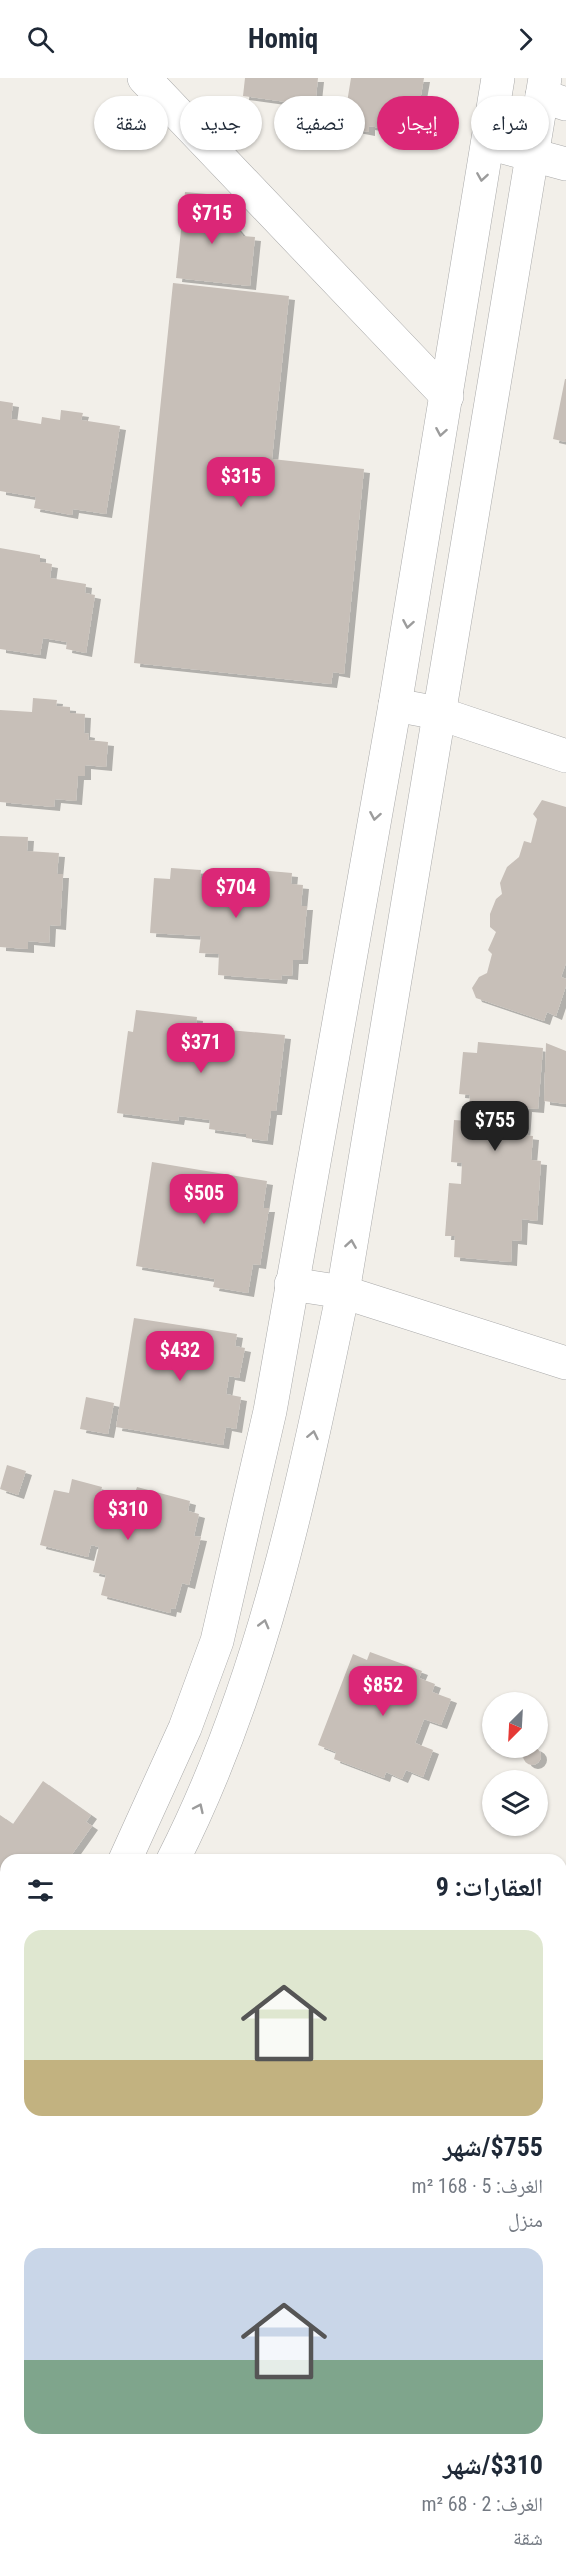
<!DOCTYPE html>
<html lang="ar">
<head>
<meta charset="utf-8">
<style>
	:root { --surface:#fff; --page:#f6f6f7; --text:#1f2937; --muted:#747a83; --accent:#db2777 }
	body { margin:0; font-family:"Roboto Condensed","Noto Naskh Arabic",sans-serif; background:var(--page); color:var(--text); direction:rtl; height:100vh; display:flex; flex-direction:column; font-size:22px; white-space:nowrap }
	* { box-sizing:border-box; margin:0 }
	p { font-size:20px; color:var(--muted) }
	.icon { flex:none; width:33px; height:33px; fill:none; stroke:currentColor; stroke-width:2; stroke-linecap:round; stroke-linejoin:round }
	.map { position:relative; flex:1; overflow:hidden; direction:ltr }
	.details { position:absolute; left:0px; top:1776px; width:567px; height:720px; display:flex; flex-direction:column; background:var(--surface); border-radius:18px 18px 0 0; box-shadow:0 2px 4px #0004; direction:rtl }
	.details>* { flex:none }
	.hud { position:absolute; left:18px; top:18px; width:531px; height:54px; direction:rtl; display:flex; gap:12px }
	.needle { width:39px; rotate:204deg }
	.buttons { position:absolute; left:482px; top:1614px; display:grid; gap:12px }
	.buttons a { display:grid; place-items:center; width:66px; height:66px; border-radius:50%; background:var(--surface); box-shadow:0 2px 4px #0004; font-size:30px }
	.price { position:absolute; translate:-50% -51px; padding:0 14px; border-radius:12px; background:var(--accent); color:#fff; font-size:20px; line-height:39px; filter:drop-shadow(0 2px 3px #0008) }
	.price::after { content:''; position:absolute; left:50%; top:36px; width:18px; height:14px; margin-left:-9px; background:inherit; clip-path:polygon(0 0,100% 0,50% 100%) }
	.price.active { background:#222; color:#fff }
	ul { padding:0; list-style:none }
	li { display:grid; align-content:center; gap:12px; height:318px; padding:0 24px }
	li span { display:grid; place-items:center; height:186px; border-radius:18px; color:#555 }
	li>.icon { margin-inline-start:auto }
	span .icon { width:108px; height:108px; fill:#fffc; stroke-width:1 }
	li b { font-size:26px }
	h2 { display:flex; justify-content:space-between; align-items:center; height:72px; padding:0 24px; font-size:26px }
	.tag { padding:0 21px; border-radius:27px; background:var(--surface); box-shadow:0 2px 4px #0004; font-size:21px; line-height:54px }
	.tag.active { background:var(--accent); color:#fff }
	header { display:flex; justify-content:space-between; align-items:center; height:78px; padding:0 24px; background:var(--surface); font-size:27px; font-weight:700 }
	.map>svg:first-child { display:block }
	.building { fill:#c7bfb8; filter:url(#shadow) }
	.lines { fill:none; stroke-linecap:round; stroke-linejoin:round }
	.minor-casing { stroke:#a9a9a9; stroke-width:34 }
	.tertiary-casing { stroke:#a9a9a9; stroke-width:34 }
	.minor { stroke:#fff; stroke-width:33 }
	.tertiary { stroke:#fff; stroke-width:33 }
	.oneway { stroke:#9c9c9c }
</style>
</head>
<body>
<header><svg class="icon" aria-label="forward" viewBox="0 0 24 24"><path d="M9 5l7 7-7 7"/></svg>Homiq<svg class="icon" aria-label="search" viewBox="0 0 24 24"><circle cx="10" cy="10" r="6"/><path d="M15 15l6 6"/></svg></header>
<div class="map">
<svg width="566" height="2496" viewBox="0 0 566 2496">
	<defs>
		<filter id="shadow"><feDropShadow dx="6" dy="4" stdDeviation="0" flood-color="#0004"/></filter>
	</defs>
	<rect width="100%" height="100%" fill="#f2efe9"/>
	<path class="building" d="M245,0H318L315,28L243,18Z
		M351,0H424L417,40L420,41L419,51L403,59L386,56L387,51L369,48V54L343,49Z
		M185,114L207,116L243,158L255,159L250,208L176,200Z
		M173,205L289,218L272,381L364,391L344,596L333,594L331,606L134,585Z
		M565,301H566V364L553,361Z
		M0,323L13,325L11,341L41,346L42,339L60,342L61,332L83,335L81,342L120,348L106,436L73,431L72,437L34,430L36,419L0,413Z
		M0,470L40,477V484L52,486L50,500L86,506L85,515L95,517L86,575L66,571L67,564L43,560L40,577L0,571Z
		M33,620L57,622L56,628L70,629V635L85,636L84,655L89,656L88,662L108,664L106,689L85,687V698H78L76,723L55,721L54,729L0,724V632L32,634Z
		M542,722L566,729V885L561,899L566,901V908L556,938L547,934L544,943L476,920L472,910L479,899L487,895L492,876L488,872L496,854L490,849V836L496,821L502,816L500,805L507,789L519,779L524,763L531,765L537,741L533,736Z
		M0,758L28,759L27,773L59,775L57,796H63L60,848L50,847L49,865L28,863V871L0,869Z
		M171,790L201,792L200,800L226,802V794L234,795L235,790L292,795L291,806L303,807L301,828H307L302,882H293L292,898L282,897L281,902L218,897L219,876L199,875L201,858L150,855L154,800L170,801Z
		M136,932L197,939L196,949L285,957L276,1033H271L267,1063L246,1060V1056L209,1051L210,1042L179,1038L178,1043L117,1035L128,953L133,954Z
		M478,964L543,970L538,1031L526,1030L524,1057L533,1058L531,1082L541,1083L537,1143L522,1141L521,1163L512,1162L511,1184L454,1179L455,1158H445L449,1105L461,1106L462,1085L451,1084L454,1042L468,1043L470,1017L459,1016L463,974L477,975Z
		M546,965L566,973V1026L544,1023Z
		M152,1084L267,1103L263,1130H269L260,1187L253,1186L248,1215L213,1209L215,1201L136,1188Z
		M134,1240L237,1256L235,1268L245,1270L239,1300L229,1298L226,1316L241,1319L236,1351L226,1349L223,1367L116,1349Z
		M86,1319L114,1325L108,1356L80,1351Z
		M7,1387L26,1393L18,1417L0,1411Z
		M72,1401L102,1409L98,1425L121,1430L126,1413L135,1415L137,1409L190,1423L188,1433L199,1436L194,1458L201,1459L189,1507L182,1505L175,1531L171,1530L170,1535L101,1517L106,1497L93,1494L99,1469L91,1467L88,1479L40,1467L54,1412L69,1415Z
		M370,1574L422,1593L419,1600L435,1606L432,1614L451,1621L441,1647L424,1641L415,1665L433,1672L423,1699L406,1692L402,1701L386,1694L384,1700L334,1681L336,1674L318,1667L353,1576L367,1582Z
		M523 1678a9 9 0 1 1 18 0a9 9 0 1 1-18 0Z
		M43,1703L91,1737L86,1744L92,1748L68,1782H6V1821L0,1817V1737L13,1746Z
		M566,1843V1891L561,1889V1856Z
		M0,1880L6,1885V1905L0,1916Z
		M561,2154L566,2158V2212L561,2219Z"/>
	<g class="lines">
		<defs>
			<path id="minor" d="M144,0L447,318
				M542,18L566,26
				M488,65L566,86
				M395,627L438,635L566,678
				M291,1206L343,1214L566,1285
				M561,2336L566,2331
				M405,2496L411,2490"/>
			<path id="tertiary" d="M125,1782L185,1650L217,1563L270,1333L395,627L498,0
				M173,1782C263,1605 303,1407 343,1214L545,0
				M0,1967L6,1961
				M0,2034L6,2027"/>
		</defs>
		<use href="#minor" class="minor-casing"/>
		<use href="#tertiary" class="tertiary-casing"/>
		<use href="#minor" class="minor"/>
		<use href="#tertiary" class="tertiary"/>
	</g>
	<defs><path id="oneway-chevron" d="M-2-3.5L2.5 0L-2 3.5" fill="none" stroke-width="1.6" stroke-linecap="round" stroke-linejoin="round" transform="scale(1.5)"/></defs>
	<g class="oneway">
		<use href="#oneway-chevron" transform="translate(482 99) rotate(99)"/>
		<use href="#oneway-chevron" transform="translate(441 354) rotate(100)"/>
		<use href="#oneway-chevron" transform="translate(408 546) rotate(100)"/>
		<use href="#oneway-chevron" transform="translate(375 738) rotate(100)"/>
		<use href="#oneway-chevron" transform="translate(351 1166) rotate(-81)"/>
		<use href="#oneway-chevron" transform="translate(313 1357) rotate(-78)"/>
		<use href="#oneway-chevron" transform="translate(264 1546) rotate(-75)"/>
		<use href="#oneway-chevron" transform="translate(199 1730) rotate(-65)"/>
	</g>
</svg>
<div class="buttons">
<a><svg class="needle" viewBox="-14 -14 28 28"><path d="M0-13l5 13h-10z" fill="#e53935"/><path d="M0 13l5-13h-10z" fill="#747a83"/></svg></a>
<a><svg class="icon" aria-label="layers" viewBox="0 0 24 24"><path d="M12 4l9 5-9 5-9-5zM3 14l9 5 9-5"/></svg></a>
</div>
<b class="price" style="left:212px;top:167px">$715</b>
<b class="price" style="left:241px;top:430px">$315</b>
<b class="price" style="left:236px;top:841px">$704</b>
<b class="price" style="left:201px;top:996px">$371</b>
<b class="price active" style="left:495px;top:1074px">$755</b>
<b class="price" style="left:204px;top:1147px">$505</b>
<b class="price" style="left:180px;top:1304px">$432</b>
<b class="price" style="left:128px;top:1463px">$310</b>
<b class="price" style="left:383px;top:1639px">$852</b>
<div class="hud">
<a class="tag">شراء</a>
<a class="tag active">إيجار</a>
<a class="tag">تصفية</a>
<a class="tag">جديد</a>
<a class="tag">شقة</a>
</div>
<section class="details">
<h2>العقارات: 9<svg class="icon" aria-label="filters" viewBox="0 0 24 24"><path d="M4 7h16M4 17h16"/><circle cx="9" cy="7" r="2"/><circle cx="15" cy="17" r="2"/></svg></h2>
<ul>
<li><span style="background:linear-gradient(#dfe7d0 70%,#c2b280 0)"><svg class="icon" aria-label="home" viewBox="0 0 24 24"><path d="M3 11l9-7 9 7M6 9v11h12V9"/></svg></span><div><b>$755/شهر</b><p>الغرف: 5 · 168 m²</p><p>منزل</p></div></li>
<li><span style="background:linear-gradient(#c9d6e8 60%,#7fa58c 0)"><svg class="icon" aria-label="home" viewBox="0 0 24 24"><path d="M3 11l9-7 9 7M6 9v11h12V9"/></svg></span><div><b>$310/شهر</b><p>الغرف: 2 · 68 m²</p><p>شقة</p></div></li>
</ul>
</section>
</div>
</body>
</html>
